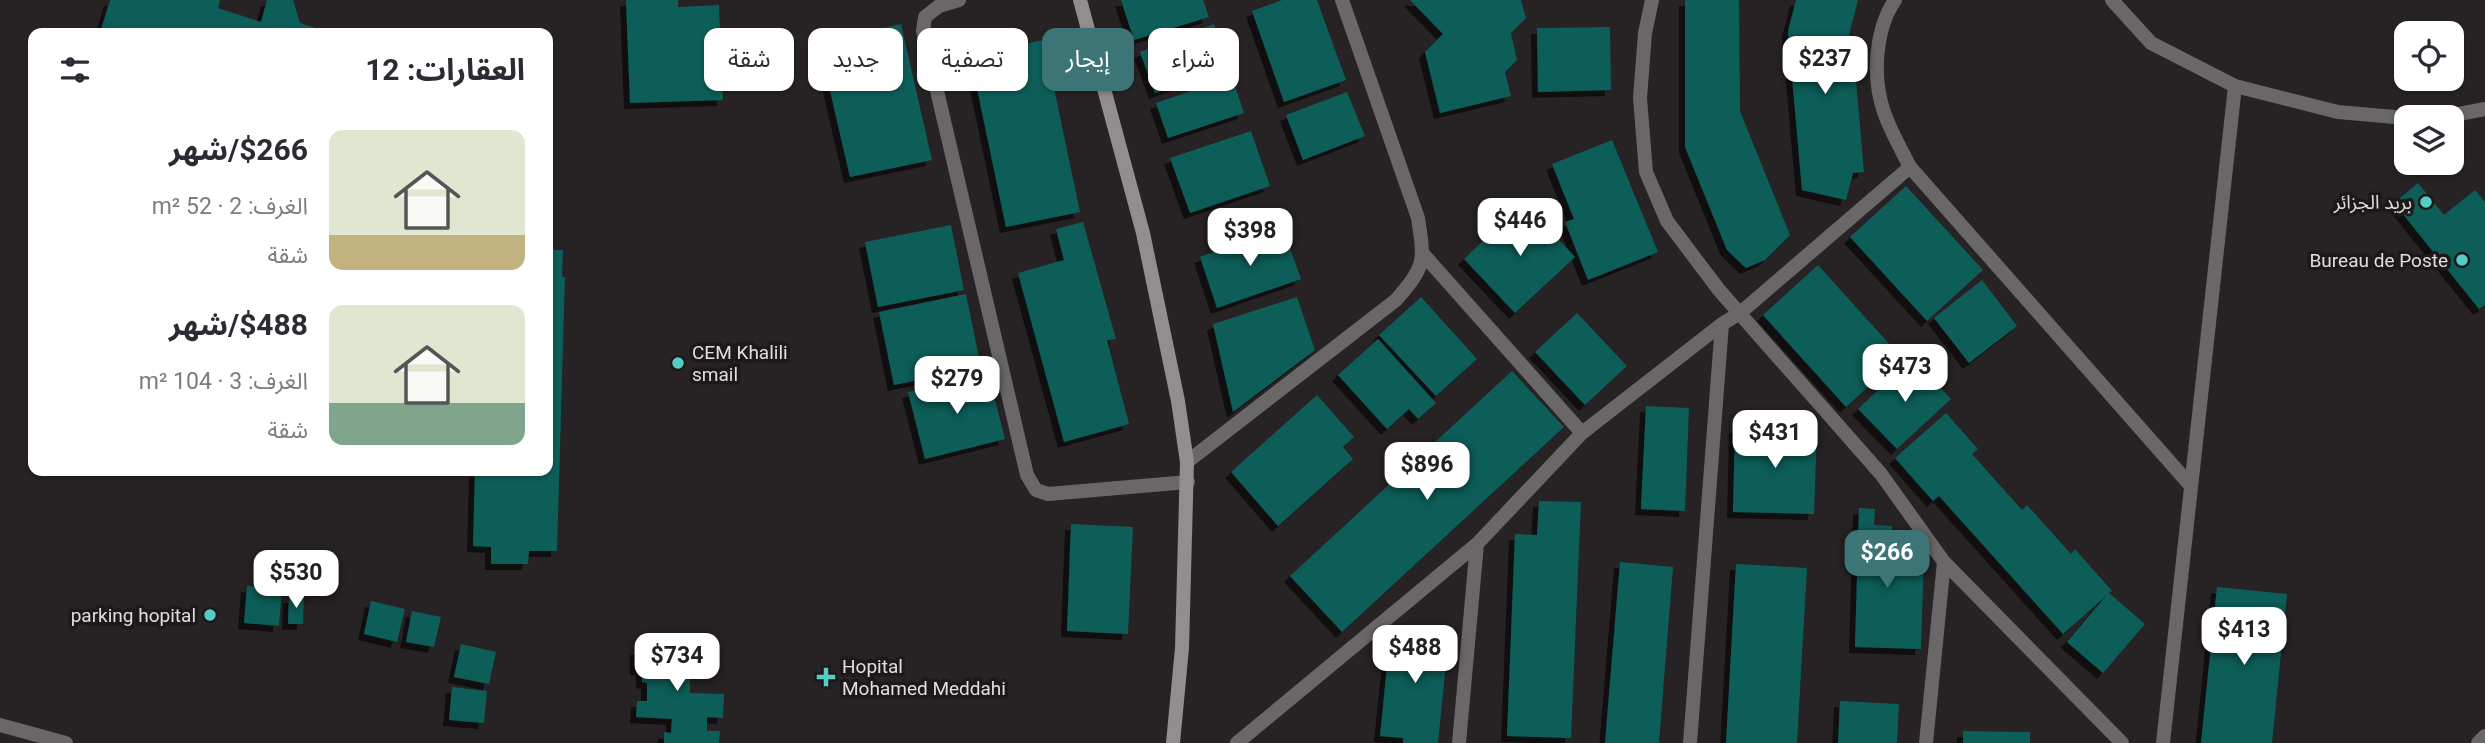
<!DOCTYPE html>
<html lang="ar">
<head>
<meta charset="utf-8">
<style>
	:root { --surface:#fff; --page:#f7f7f7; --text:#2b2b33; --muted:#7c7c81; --accent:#3d7476 }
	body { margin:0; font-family:Roboto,"Noto Sans Arabic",sans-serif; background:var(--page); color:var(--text); direction:rtl; height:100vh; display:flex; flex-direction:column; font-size:26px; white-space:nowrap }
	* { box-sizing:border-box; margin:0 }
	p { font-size:23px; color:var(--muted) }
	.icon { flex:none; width:38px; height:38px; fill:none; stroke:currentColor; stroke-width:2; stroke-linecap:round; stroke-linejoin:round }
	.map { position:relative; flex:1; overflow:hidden; direction:ltr }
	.panel { position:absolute; left:28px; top:28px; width:525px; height:448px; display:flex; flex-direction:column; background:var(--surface); border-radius:14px; box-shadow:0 2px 5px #0004; direction:rtl }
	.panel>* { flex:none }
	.banner { position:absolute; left:574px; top:28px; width:665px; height:63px; direction:rtl; display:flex; gap:14px }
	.buttons { position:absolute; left:2394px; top:21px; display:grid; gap:14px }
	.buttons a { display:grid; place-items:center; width:70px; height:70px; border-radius:14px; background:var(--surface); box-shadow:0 2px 5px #0004; font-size:35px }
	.price { position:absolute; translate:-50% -60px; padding:0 16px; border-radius:14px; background:#fff; color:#222; font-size:23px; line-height:46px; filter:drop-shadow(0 2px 4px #0008) }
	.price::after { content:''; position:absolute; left:50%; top:42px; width:21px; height:16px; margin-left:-10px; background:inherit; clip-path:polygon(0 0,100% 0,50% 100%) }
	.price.current { background:var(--accent); color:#fff }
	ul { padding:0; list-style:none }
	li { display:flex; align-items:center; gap:21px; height:175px; padding:0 28px }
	li span { display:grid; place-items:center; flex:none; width:196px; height:140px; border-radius:14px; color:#555 }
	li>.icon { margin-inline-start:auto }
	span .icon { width:84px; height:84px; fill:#fffc; stroke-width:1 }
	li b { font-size:30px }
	h2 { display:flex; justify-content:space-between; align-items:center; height:84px; padding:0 28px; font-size:30px }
	.pill { padding:0 24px; border-radius:14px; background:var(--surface); box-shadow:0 2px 5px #0004; font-size:24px; line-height:63px }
	.pill.current { background:var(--accent); color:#fff }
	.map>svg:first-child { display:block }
	.building { fill:#0c5d59; filter:url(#shadow) }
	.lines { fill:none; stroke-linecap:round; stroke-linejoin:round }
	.street { stroke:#6a6768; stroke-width:14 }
	.secondary { stroke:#928d8f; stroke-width:14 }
	.poi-dot { fill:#54cdc7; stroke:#1d181a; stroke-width:2.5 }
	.labels { text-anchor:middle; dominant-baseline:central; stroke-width:7; stroke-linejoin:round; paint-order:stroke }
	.poi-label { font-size:19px; fill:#e1ddde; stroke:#1d181a; text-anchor:end }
</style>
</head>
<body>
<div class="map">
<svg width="2485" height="743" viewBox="0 0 2485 743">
	<defs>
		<filter id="shadow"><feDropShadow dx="-6" dy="6" stdDeviation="0" flood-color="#0009"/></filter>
	</defs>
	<rect width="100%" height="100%" fill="#272224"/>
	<path class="building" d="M110,0H220L218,8L261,22L267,0H293L300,23L331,33H211L210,30L209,33H100Z
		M626,0H678V7L719,5L723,100L630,103Z
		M1121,0H1203L1209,17L1134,40Z
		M1282,0H1317L1346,80L1284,102L1252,11Z
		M1410,0H1521L1526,18L1511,33L1517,60L1505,72L1511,96L1440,113L1425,52L1443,34Z
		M1685,0H1739L1740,111L1790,235L1765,260L1746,268L1727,250L1685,147Z
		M1796,0H1858L1848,39L1851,68L1854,57L1864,172L1853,173L1846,200L1802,190L1788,31Z
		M901,24L932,160L850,177L819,43Z
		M1214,24L1230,66L1155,93L1140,52Z
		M1610,27L1611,90L1538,92L1537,28Z
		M1044,40L1080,212L1006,227L970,55Z
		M1232,77L1244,113L1168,138L1156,103Z
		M1347,92L1365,136L1303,160L1286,115Z
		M1251,131L1270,186L1190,213L1170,158Z
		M1612,140L1658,252L1588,280L1565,222L1574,219L1552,164Z
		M2418,183L2444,215L2475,190L2485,202V305L2479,309L2394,203Z
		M1906,186L1983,270L1927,321L1850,237Z
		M1524,202L1575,257L1515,313L1464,259Z
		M1083,222L1116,339L1107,340L1129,424L1064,442L1018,273L1064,260L1056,229Z
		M951,225L964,290L878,307L865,242Z
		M1283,228L1301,279L1217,308L1200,257Z
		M548,250H563L562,277H565L557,551H529L528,564H491V547L473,546L475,471H548Z
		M1818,265L1901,357L1846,407L1763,315Z
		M1982,280L2017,326L1969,363L1934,318Z
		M966,294L981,367L894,385L879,312Z
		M1297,297L1315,350L1233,412L1213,324Z
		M1421,297L1477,359L1436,396L1379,335Z
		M1577,313L1627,366L1585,405L1535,352Z
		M1378,339L1436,403L1418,419L1409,409L1387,429L1338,375Z
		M1912,358L1951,399L1897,449L1858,409Z
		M1512,371L1564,427L1342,632L1290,576Z
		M988,372L1005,439L925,459L908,392Z
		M1317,395L1354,437L1343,447L1353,459L1278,526L1231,472Z
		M1646,406L1689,408L1685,511L1641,509Z
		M1946,413L1978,449L1972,454L2022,510L2027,505L2071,554L2075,549L2112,591L2109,593L2145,624L2103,673L2067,642L2106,596L2063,634L1939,496L1933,501L1895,458Z
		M1735,427L1817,429L1814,514L1733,512Z
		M1539,501L1581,502L1571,738L1507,736L1515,534L1537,535Z
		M1859,508L1875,509L1874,525L1892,526V555L1924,556L1921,649L1855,647Z
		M1071,524L1133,527L1128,634L1067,631Z
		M1620,562L1673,567L1659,743H1605Z
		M1736,564L1807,568L1797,743H1726Z
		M247,586L282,589L279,626L244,623Z
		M2217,587L2287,594L2272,743H2201Z
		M289,597H304L303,624H288Z
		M371,601L405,609L397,642L364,634Z
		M412,611L441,617L434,647L406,642Z
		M1391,627L1449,633L1438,743H1403V738L1380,736Z
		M656,638L680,639L679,650L700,651V669H690V693L724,694L723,718L707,717V731H720L719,743H664V732L671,733L672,719L636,717L637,701H647V683L642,682V669H636V649H655Z
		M461,644L496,652L489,684L454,677Z
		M452,687L487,691L484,723L449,720Z
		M1840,701L1899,704L1897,743H1838Z
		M1963,731L2030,732V743H1963Z"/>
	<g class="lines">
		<path class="street" d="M959,0L939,6L925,17L923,31L1027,475L1036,490L1048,494L1188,482
			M1652,0L1645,33L1640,98L1646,172L1667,221L1719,290L1881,474L1944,562L2122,743
			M1895,0C1875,29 1872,78 1884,112C1890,130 1901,149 1910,167L2191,486
			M2112,0L2151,43L2235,86L2338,112L2406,118
			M2443,117L2485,109
			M1424,255L1582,433
			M1187,462L1396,300C1425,266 1425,263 1418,218L1342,0
			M0,725L66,743
			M1237,743L1477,544L1582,433L1722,324L1740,313L1910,167
			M1459,743L1477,544
			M1690,743L1722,324
			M1926,743L1944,562
			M2163,743L2235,86
			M2478,743L2485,736"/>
		<path class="secondary" d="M1080,0L1143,233L1178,401L1187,462L1182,648L1173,743"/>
	</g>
	<g class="poi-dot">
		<circle cx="2426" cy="202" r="7"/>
		<circle cx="2462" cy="260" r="7"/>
		<circle cx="678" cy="363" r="7"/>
		<circle cx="210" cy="615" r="7"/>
		<path d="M822.5 666.5h7v7h7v7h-7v7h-7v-7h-7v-7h7z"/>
	</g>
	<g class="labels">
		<g class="poi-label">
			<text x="2412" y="202">بريد الجزائر</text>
			<text x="2448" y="260">Bureau de Poste</text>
			<text x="692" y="352" text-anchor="start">CEM Khalili<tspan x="692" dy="22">smail</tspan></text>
			<text x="196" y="615">parking hopital</text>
			<text x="842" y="666" text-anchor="start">Hopital<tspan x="842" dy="22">Mohamed Meddahi</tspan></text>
		</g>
	</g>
</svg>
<div class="buttons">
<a><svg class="icon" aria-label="locate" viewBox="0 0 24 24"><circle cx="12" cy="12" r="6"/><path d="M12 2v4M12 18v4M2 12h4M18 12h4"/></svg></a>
<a><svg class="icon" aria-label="layers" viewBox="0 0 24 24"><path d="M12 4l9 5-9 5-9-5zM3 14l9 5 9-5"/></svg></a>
</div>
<b class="price" style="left:1825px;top:96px">$237</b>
<b class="price" style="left:1520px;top:258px">$446</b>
<b class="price" style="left:1250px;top:268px">$398</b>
<b class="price" style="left:1905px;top:404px">$473</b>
<b class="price" style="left:957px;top:416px">$279</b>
<b class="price" style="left:1775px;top:470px">$431</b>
<b class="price" style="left:1427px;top:502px">$896</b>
<b class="price current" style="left:1887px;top:590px">$266</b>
<b class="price" style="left:296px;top:610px">$530</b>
<b class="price" style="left:2244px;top:667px">$413</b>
<b class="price" style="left:1415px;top:685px">$488</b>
<b class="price" style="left:677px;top:693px">$734</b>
<div class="banner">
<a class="pill">شراء</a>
<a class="pill current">إيجار</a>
<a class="pill">تصفية</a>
<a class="pill">جديد</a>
<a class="pill">شقة</a>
</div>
<section class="panel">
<h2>العقارات: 12<svg class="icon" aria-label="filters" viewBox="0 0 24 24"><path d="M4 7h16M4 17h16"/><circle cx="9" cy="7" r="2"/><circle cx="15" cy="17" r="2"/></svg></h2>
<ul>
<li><span style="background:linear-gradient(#dfe7d0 75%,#c2b280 0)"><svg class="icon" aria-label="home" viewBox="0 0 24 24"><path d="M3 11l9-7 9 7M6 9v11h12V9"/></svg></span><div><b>$266/شهر</b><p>الغرف: 2 · 52 m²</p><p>شقة</p></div></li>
<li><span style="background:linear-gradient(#dfe7d0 70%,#7fa58c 0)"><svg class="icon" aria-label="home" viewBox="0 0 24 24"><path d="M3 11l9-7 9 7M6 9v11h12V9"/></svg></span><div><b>$488/شهر</b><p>الغرف: 3 · 104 m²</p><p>شقة</p></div></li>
</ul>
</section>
</div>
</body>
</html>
